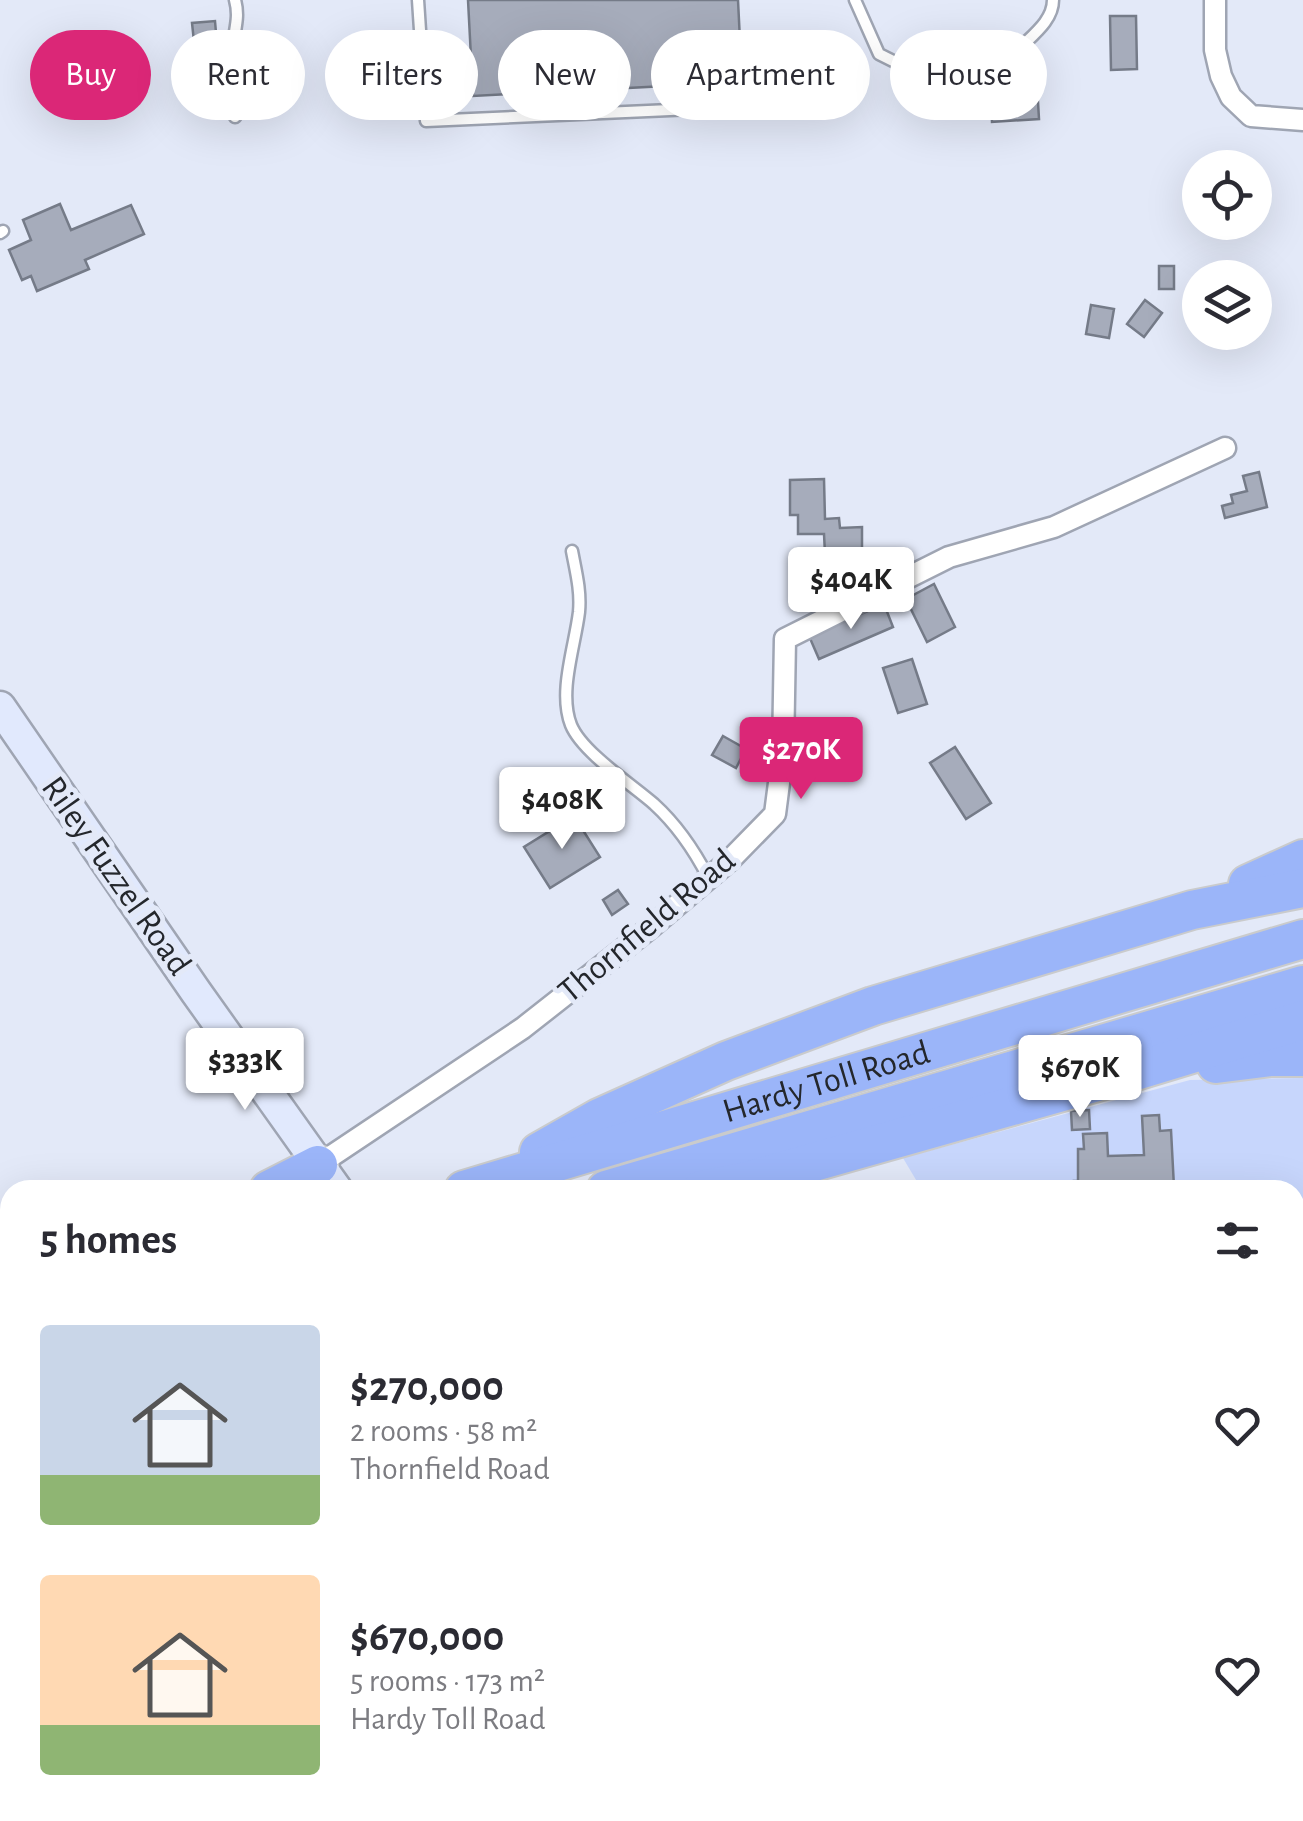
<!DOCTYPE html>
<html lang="en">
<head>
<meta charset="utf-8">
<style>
	:root { --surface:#fff; --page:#f2f2f3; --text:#2b2b33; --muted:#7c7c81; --accent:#db2777 }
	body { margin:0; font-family:"Alegreya Sans",sans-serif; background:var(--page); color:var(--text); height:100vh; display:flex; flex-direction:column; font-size:38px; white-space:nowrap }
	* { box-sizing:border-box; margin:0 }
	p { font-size:32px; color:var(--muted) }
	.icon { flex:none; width:55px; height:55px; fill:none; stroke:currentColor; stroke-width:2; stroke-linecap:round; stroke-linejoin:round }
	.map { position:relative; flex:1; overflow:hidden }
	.panel { position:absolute; left:0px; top:1180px; width:1305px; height:642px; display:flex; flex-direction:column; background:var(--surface); border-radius:30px 30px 0 0; box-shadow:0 10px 40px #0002 }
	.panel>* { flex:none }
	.hud { position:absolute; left:30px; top:30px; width:1245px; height:90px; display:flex; gap:20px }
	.tools { position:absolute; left:1182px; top:150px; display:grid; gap:20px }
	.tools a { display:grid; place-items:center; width:90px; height:90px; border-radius:50%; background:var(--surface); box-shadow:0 10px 40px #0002; font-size:50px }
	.price { position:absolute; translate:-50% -85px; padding:0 22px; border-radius:10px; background:#fff; color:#222; font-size:32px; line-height:65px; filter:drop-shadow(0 2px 5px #0008) }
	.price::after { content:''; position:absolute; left:50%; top:60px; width:30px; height:22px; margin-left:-15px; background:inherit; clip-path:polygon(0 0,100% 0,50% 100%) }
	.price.on { background:var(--accent); color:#fff }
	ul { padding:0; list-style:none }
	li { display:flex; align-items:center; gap:30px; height:250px; padding:0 40px }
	li span { display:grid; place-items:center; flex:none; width:280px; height:200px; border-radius:10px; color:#555 }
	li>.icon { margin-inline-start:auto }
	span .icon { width:120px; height:120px; fill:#fffc; stroke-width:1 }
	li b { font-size:42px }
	h2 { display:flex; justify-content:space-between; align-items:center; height:120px; padding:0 40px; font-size:42px }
	.tag { padding:0 35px; border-radius:45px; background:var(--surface); box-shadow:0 10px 40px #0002; font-size:35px; line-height:90px }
	.tag.on { background:var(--accent); color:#fff }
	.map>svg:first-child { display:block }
	.green { fill:#c7d6fc }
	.building { fill:#a6acbb; stroke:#757b88; stroke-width:2.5 }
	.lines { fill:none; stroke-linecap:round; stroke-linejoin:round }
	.service-casing { stroke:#9fa5b3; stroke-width:15 }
	.minor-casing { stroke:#9fa5b3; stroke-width:25 }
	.secondary-casing { stroke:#9fa5b3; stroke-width:35 }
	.motorway-casing { stroke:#cacbcc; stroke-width:42 }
	.path { stroke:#a7acb8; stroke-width:2.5; stroke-dasharray:8 5; stroke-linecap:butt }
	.service { stroke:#fff; stroke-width:10 }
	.minor { stroke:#fff; stroke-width:20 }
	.secondary { stroke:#e1e9fd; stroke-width:30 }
	.motorway { stroke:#9bb5f9; stroke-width:38 }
	.labels { text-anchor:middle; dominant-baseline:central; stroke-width:10; stroke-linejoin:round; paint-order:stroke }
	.street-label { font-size:35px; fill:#24272c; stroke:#e3e9f8 }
</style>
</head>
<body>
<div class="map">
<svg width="1303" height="1821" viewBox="0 0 1303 1821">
	<rect width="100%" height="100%" fill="#e3e9f8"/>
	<path class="green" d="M1303,1078V1821H1029L1042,1812H1295V1190H922L903,1158L1190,1080Z"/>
	<path class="building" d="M468,0H738L742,82L473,96Z
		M1110,16H1136L1137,69L1111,70Z
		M215,21L219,68L197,70L192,23Z
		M1008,76L1009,85L1037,84L1039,119L992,122L990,77Z
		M60,204L71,230L131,205L144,234L85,260L89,269L37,291L31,276L22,280L9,250L31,240L23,220Z
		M1159,266H1174V289H1159Z
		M1145,300L1162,313L1144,337L1127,324Z
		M1091,305L1114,309L1109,338L1086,334Z
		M1259,472L1267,507L1225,518L1222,506L1233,503L1231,495L1247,491L1243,476Z
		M824,479L825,519L839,518L840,528L862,527V552L825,554L824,534H798V515H790V480Z
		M934,584L955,627L927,642L906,599Z
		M884,604L893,627L819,659L809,636Z
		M912,659L927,704L898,713L883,668Z
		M723,736L746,749L736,768L712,755Z
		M955,747L991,803L966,819L930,763Z
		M574,816L600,857L550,888L524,847Z
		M618,890L628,904L612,915L603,900Z
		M1089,1110L1090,1129L1072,1130L1071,1111Z
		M1159,1115L1160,1131L1171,1130L1174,1187H1158L1159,1190H1075L1074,1181H1078V1149H1084L1083,1134L1107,1133L1108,1156L1144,1155L1142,1116Z"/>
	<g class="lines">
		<defs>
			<path id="service" d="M235,0C240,18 234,30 233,47C232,69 250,101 235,117
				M418,0L426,121L715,108
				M855,0L879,54L911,70
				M1020,48C1034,34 1053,20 1053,0
				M0,233L3,231
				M572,551C576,572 581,591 579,612C575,646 558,692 571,725C582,752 631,784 654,804C677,825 694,850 708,877
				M1295,1408C1303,1449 1301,1487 1295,1529
				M0,1526L10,1523
				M1113,1812L1119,1821
				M1252,1812L1258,1821
				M438,1821L456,1812
				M1066,1821L1079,1812
				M1127,1821L1141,1812"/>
			<path id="minor" d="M1215,0V50L1221,76L1231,97L1251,116L1303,120
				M318,1165L523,1028L650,928L729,861L775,814L783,752L785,639L949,557L1054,527L1225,448"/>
			<path id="secondary" d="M0,707L196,992L337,1190
				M771,1812L777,1821"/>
			<g id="motorway">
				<path d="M1248,884L1303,859"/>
				<path d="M1216,1064L1270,1057H1303"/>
				<path d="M539,1152L599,1118L726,1061L873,1006L1192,910L1303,888"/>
				<path d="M269,1190L318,1165"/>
				<path id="s1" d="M464,1190L1303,939"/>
				<path d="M606,1190L1303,985"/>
				<path d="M701,1190L743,1182L1129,1073L1303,1020"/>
				<path d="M0,1280L10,1277"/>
				<path d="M0,1324L10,1321"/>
				<path d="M0,1366L10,1363"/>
				<path d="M0,1405L10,1402"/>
			</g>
		</defs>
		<use href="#service" class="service-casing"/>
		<use href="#minor" class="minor-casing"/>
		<use href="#secondary" class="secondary-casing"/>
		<use href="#motorway" class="motorway-casing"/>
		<path class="path" d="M1235,1185V1190
			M1295,1372L1303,1393
			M1295,1594L1303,1548
			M1295,1657L1303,1660
			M1278,1812L1283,1821"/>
		<use href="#service" class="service"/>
		<use href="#minor" class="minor"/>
		<use href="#secondary" class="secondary"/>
		<use href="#motorway" class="motorway"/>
	</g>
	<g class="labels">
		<g class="street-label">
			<text transform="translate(116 876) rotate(55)">Riley Fuzzel Road</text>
			<text transform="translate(647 926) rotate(-40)">Thornfield Road</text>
			<text stroke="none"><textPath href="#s1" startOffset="378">Hardy Toll Road</textPath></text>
		</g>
	</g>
</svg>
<div class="tools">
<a><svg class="icon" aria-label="locate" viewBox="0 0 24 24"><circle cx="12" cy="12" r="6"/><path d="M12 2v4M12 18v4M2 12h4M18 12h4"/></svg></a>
<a><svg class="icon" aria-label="layers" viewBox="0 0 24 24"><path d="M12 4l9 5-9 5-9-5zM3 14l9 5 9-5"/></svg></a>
</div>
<b class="price" style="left:851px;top:632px">$404K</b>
<b class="price on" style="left:801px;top:802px">$270K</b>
<b class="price" style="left:562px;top:852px">$408K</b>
<b class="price" style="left:245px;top:1113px">$333K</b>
<b class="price" style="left:1080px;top:1120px">$670K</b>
<div class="hud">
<a class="tag on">Buy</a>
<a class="tag">Rent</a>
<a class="tag">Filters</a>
<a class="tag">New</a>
<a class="tag">Apartment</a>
<a class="tag">House</a>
</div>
<section class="panel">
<h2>5 homes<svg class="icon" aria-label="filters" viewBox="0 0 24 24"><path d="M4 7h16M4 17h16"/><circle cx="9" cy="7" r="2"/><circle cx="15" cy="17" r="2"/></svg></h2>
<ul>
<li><span style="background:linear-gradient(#c9d6e8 75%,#8fb573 0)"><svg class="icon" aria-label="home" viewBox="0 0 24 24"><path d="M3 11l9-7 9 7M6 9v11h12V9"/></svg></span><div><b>$270,000</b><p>2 rooms · 58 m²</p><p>Thornfield Road</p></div><svg class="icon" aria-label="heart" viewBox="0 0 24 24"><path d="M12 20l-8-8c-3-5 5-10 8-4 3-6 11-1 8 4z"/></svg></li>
<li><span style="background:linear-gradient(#ffd9b3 75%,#8fb573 0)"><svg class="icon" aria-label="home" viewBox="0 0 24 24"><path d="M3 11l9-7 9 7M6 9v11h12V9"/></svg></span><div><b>$670,000</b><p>5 rooms · 173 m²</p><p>Hardy Toll Road</p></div><svg class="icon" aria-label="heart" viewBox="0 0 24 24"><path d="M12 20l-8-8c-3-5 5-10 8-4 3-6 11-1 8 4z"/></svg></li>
</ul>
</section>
</div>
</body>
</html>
